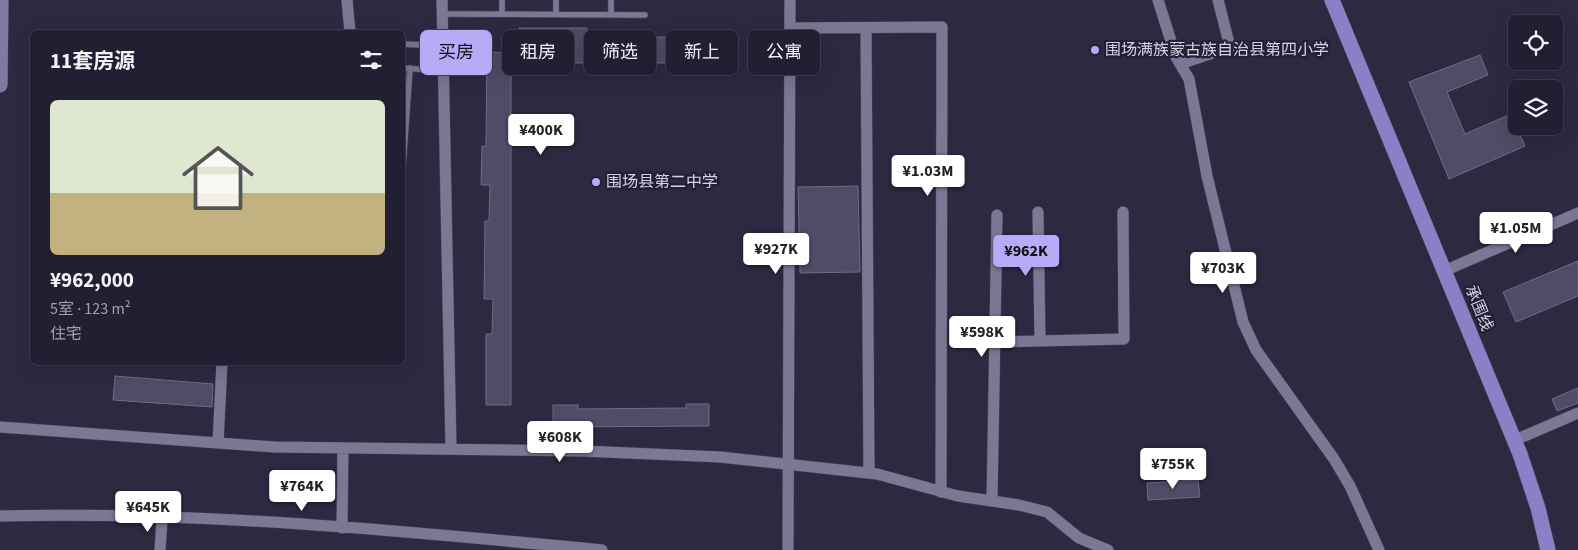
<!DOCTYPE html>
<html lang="zh">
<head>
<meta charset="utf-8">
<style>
	:root { --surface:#211f31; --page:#292739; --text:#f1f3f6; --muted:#a2a2ab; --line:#3e3d4d; --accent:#b7abf8 }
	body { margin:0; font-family:"Source Sans 3","Noto Sans SC",sans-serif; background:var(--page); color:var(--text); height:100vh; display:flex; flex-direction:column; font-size:19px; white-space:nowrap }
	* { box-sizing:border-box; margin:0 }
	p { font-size:16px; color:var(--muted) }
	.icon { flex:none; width:28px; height:28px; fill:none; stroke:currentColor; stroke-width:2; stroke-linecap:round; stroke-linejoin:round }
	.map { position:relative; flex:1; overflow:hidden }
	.side { position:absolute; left:30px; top:30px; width:375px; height:335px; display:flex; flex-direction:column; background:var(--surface); border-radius:8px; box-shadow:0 5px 20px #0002,0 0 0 1px var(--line) }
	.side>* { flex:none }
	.banner { position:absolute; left:420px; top:30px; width:475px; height:45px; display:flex; gap:10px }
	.buttons { position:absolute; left:1508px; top:15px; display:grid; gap:10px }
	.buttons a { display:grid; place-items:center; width:55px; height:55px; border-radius:8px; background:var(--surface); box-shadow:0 5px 20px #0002,0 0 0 1px var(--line); font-size:25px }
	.price { position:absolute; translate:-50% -42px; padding:0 11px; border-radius:5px; background:#fff; color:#222; font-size:16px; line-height:32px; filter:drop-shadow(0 1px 2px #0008) }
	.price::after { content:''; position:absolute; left:50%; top:30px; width:15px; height:11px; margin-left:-8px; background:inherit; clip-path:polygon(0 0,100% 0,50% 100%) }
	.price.current { background:var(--accent); color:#111 }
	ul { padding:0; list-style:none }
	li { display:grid; align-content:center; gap:10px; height:265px; padding:0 20px }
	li+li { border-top:1px solid var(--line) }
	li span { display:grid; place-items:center; height:155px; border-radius:8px; color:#555 }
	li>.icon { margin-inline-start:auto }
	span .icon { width:90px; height:90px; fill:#fffc; stroke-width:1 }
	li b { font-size:21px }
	h2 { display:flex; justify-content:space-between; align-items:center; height:60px; padding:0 20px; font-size:21px }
	.tag { padding:0 18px; border-radius:8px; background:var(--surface); box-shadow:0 5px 20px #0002,0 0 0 1px var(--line); font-size:18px; line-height:45px }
	.tag.current { background:var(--accent); color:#111 }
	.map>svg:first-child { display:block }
	.building { fill:#504c67; stroke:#6f6c88 }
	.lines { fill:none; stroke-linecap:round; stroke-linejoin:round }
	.lane-casing { stroke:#474458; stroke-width:7 }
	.street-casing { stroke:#474458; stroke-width:12 }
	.secondary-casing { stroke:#474458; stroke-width:16 }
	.highway-casing { stroke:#474458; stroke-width:16 }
	.lane { stroke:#7b7794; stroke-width:5.5 }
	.street { stroke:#7b7794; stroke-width:11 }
	.secondary { stroke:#807aa3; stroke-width:15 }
	.highway { stroke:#8b80c6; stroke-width:15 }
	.poi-dot { fill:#b7abf8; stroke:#231f36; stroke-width:2 }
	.labels { text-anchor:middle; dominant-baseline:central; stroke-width:4.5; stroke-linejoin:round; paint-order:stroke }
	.poi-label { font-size:16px; fill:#d5d4e4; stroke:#231f36; text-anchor:start }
	.street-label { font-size:16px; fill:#d5d4e4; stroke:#231f36 }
</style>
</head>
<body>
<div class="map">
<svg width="1578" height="550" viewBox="0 0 1578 550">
	<rect width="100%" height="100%" fill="#2c2941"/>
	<path class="building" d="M519,28H587V37H711V63H511V405H486V334H492L493,299H484L485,221H489L490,185H481L482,146H486L487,52L519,53Z
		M1480,55L1488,75L1447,92L1465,134L1511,114L1525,146L1449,179L1409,82Z
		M858,186L860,272L800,273L798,187Z
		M1578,261V296L1516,322L1503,292Z
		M115,376L213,384L212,407L113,400Z
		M1578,388V403L1557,411L1552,399Z
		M686,404H709V426L553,427V405H578V409L686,408Z
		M1198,480L1200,497L1148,500L1147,483Z"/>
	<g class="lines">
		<defs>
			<path id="lane" d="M502,0V14
				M611,0V15
				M443,14L645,15
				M556,14V0
				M402,44L443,46
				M402,68L445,71
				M403,166L410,68"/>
			<path id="street" d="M347,0L350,32
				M442,0L451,449
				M1158,0L1176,57L1189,79L1207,176L1243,322L1256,350L1334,459L1350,486L1379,550
				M790,28L942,27L941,492
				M866,28L869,473
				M1180,64L1230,47L1218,0
				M1038,212L1040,341
				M1444,271L1578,213
				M995,342L1124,339L1123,212
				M0,427L274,447L583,451L720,457L877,474L958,496L1019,505L1047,512L1079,538L1108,550
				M1515,440L1578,413
				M218,443L222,362
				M992,501L997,215
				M0,516C198,511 404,531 602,550
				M342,528L343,448
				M160,550L162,519
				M788,550L790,0"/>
			<path id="secondary" d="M0,85L1,0"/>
			<path id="highway" d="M1332,0L1520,454L1538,508L1548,550"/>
		</defs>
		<use href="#lane" class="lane-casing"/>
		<use href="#street" class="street-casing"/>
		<use href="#secondary" class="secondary-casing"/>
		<use href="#highway" class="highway-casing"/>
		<use href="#lane" class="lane"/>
		<use href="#street" class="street"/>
		<use href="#secondary" class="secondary"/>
		<use href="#highway" class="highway"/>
	</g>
	<g class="poi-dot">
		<circle cx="1095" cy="50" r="5"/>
		<circle cx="596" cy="182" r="5"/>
	</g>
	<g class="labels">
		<g class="poi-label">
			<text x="1105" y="50">围场满族蒙古族自治县第四小学</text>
			<text x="606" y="182">围场县第二中学</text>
		</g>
		<g class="street-label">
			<text transform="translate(1479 308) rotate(68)">承围线</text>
		</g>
	</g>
</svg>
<div class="buttons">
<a><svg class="icon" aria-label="locate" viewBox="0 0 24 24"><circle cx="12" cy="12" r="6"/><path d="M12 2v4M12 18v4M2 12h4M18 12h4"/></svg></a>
<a><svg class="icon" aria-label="layers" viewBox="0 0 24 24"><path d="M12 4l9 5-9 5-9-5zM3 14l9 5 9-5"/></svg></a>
</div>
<b class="price" style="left:541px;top:156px">¥400K</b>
<b class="price" style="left:928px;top:197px">¥1.03M</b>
<b class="price" style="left:1516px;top:254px">¥1.05M</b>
<b class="price" style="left:776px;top:275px">¥927K</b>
<b class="price current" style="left:1026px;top:277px">¥962K</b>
<b class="price" style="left:1223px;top:294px">¥703K</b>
<b class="price" style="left:982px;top:358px">¥598K</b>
<b class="price" style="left:560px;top:463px">¥608K</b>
<b class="price" style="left:1173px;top:490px">¥755K</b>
<b class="price" style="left:302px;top:512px">¥764K</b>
<b class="price" style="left:148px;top:533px">¥645K</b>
<div class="banner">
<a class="tag current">买房</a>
<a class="tag">租房</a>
<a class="tag">筛选</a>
<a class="tag">新上</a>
<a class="tag">公寓</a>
</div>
<section class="side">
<h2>11套房源<svg class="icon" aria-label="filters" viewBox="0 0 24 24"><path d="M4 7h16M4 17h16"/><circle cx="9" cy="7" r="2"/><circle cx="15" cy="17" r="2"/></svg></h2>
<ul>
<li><span style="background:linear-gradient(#dfe7d0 60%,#c2b280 0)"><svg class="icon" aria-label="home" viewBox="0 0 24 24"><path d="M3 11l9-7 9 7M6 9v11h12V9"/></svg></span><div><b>¥962,000</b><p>5室 · 123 m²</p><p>住宅</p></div></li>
</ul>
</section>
</div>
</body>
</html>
